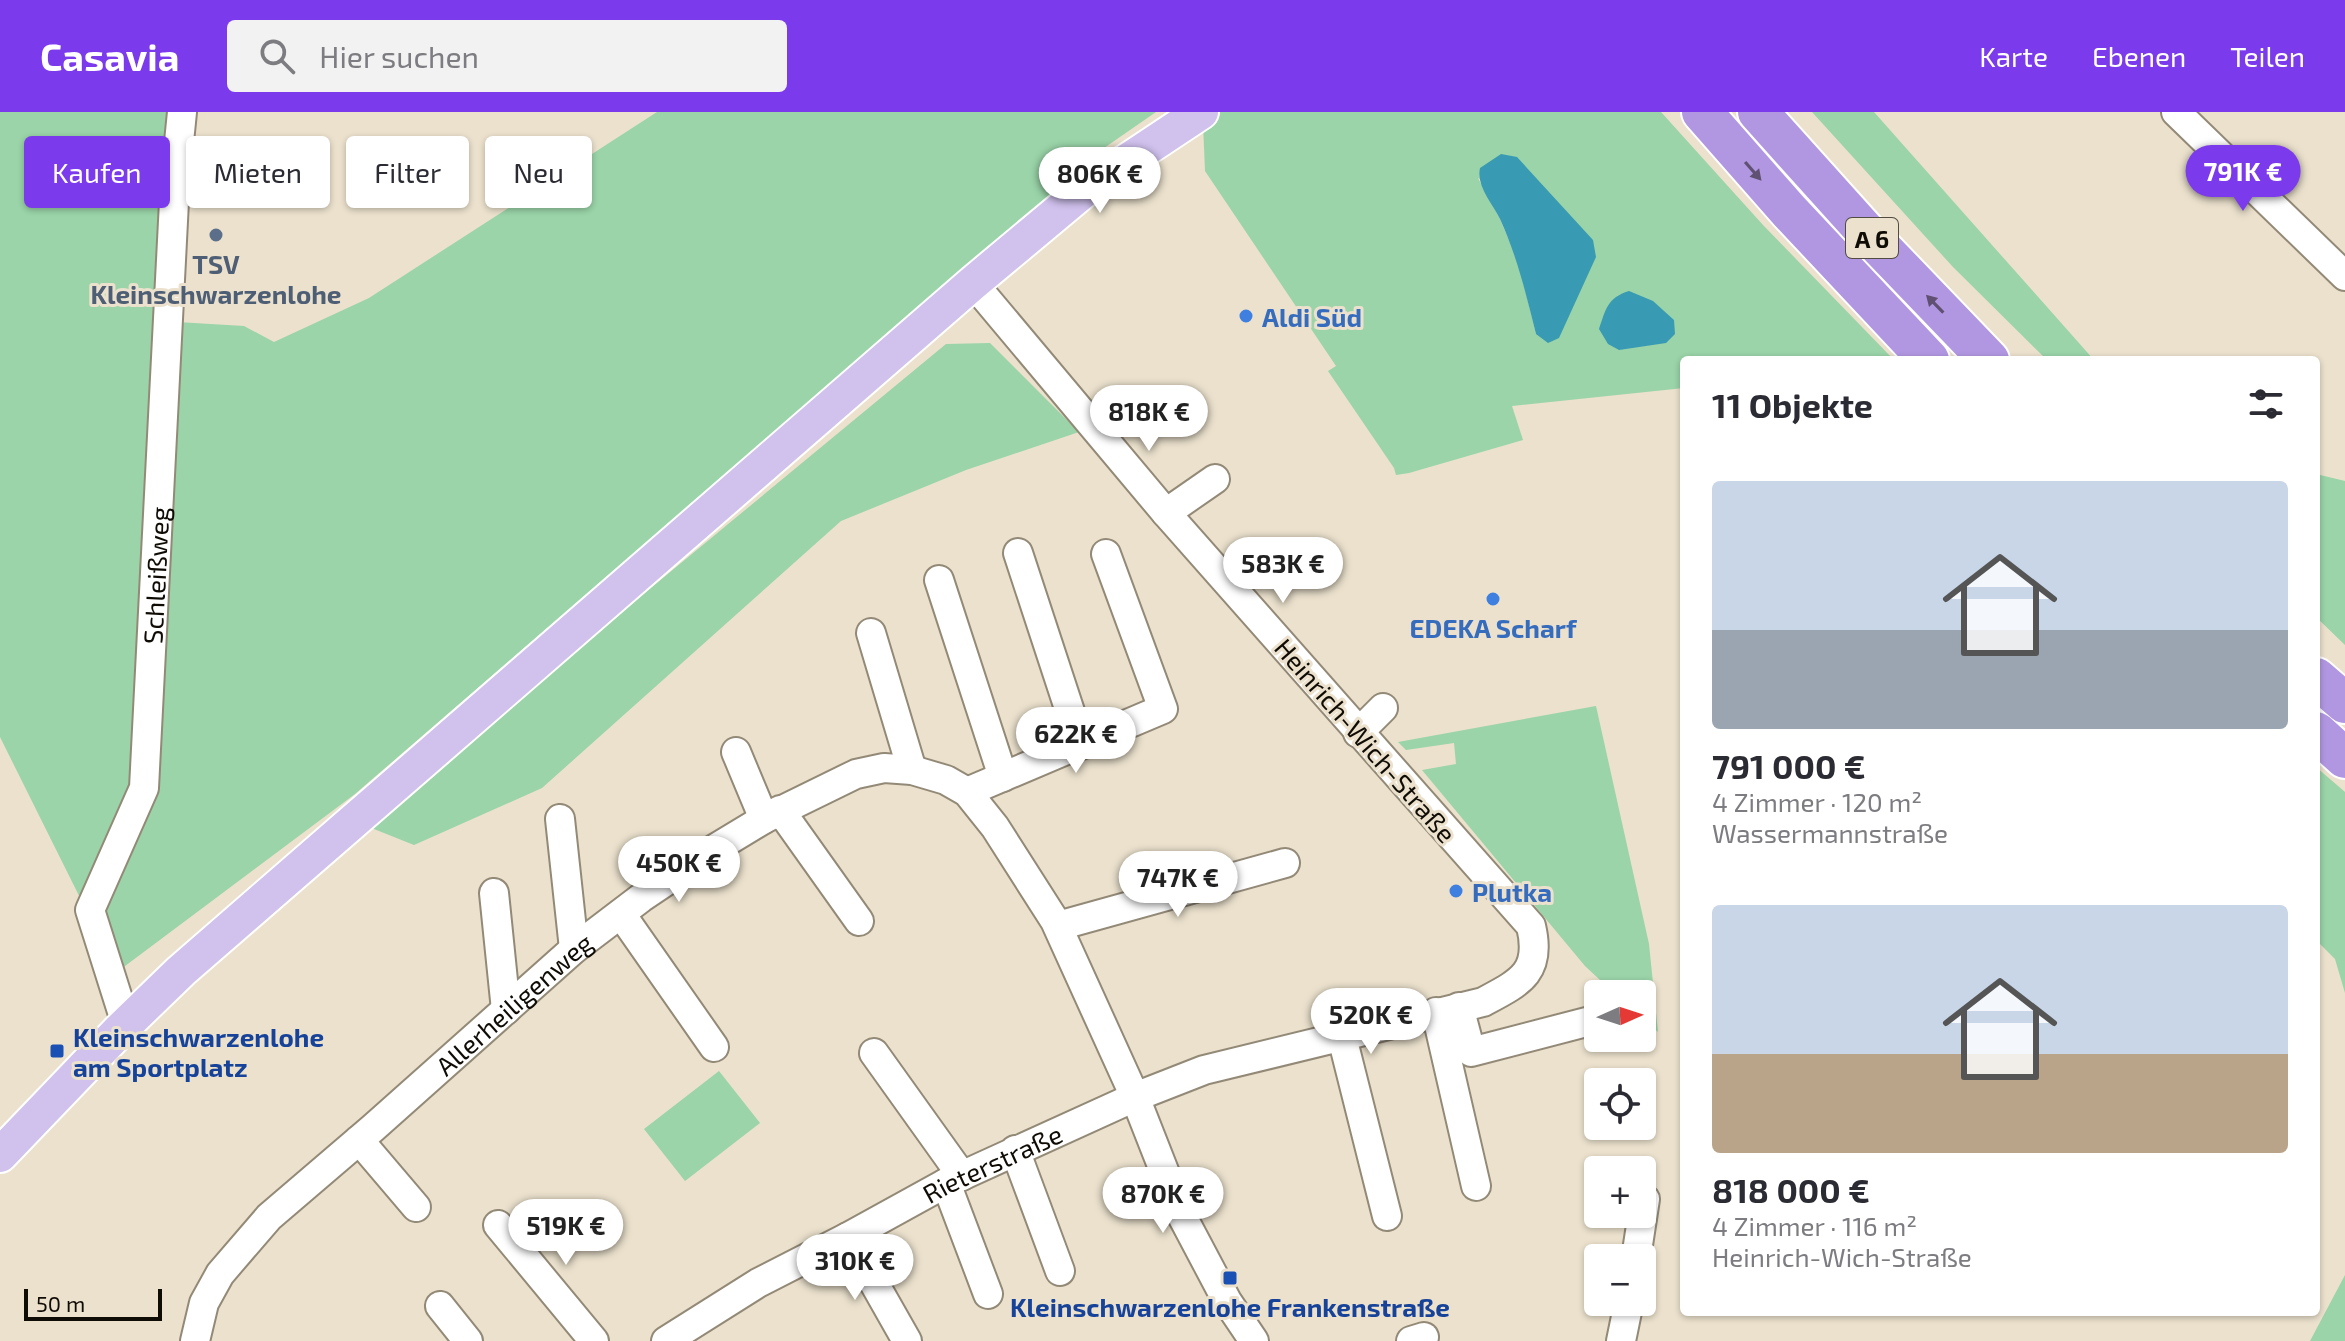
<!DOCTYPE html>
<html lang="de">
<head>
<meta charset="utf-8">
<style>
	:root { --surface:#fff; --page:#f2f2f3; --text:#2b2b33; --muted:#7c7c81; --accent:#7c3aed }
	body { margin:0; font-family:"Exo 2",sans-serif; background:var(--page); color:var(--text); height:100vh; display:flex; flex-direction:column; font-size:30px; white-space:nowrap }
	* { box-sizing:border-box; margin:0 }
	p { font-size:26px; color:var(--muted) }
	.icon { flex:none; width:44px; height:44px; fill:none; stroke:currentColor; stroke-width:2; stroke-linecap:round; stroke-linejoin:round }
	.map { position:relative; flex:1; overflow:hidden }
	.sheet { position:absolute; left:1680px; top:244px; width:640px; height:960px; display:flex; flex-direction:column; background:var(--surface); border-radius:8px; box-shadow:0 2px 6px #0004 }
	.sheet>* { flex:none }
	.banner { position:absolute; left:24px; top:24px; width:760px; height:72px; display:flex; gap:16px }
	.needle { width:52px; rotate:87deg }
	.controls { position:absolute; left:1584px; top:868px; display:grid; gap:16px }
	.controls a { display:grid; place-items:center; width:72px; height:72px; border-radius:8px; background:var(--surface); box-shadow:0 2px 6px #0004; font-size:40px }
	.scale { position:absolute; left:24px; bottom:20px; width:138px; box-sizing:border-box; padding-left:8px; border:4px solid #0f0b05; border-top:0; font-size:22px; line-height:28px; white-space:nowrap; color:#0f0b05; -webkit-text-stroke:6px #ebe1cd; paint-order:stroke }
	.price { position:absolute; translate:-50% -68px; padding:0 18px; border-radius:28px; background:#fff; color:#222; font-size:26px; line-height:52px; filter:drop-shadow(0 2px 4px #0008) }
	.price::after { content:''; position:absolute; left:50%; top:48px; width:24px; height:18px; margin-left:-12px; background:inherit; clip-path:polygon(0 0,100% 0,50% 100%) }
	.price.current { background:var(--accent); color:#fff }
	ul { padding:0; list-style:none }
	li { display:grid; align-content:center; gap:16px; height:424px; padding:0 32px }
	li span { display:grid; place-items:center; height:248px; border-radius:8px; color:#555 }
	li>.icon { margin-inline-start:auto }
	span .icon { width:144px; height:144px; fill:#fffc; stroke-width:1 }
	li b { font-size:34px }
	h2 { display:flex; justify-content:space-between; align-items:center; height:96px; padding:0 32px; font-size:34px }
	.chip { padding:0 28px; border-radius:8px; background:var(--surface); box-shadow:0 2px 6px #0004; font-size:28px; line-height:72px }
	.chip.current { background:var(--accent); color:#fff }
	header { display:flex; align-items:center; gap:48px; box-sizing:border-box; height:112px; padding:0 40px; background:var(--accent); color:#fff }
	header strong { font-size:38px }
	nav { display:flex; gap:44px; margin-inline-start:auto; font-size:28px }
	.search { width:560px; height:72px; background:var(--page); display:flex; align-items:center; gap:20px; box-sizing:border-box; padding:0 28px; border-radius:8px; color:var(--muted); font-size:30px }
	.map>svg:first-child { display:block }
	.green { fill:#9ad4a8; fill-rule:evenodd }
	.water { fill:#399ab3 }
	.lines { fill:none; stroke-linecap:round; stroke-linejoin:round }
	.minor-casing { stroke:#938977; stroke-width:32 }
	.major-casing { stroke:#fff; stroke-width:38 }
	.highway-casing { stroke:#fff; stroke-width:44 }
	.minor { stroke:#fff; stroke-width:28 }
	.major { stroke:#d0c1ed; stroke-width:34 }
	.highway { stroke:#b197e1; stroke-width:40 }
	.oneway { fill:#605173 }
	.service-dot { fill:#5c6f8a; stroke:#ebe1cd; stroke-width:3 }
	.shop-dot { fill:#3f7fe0; stroke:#ebe1cd; stroke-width:3 }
	.transit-dot { fill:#1a4fb4; stroke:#ebe1cd; stroke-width:3 }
	.labels { text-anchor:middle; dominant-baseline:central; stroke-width:6; stroke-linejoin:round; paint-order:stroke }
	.shield { fill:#ebe1cd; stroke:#514b41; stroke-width:2 }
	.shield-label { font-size:24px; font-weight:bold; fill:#0f0b05 }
	.service-label { font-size:26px; font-weight:bold; fill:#4e5e75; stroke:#ebe1cd }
	.shop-label { font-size:26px; font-weight:bold; fill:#366cbe; stroke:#ebe1cd; text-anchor:start }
	.street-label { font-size:26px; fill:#0f0b05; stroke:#ebe1cd }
	.transit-label { font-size:26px; font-weight:bold; fill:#164399; stroke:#ebe1cd; text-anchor:start }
</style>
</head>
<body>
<header>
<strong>Casavia</strong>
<div class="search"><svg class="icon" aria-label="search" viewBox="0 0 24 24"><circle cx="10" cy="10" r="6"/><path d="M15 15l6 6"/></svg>Hier suchen</div>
<nav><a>Karte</a><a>Ebenen</a><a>Teilen</a></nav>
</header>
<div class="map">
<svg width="2345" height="1229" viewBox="0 0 2345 1229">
	<rect width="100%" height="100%" fill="#ebe1cd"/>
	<path class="green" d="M0,0H178L177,210L244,214L274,230L369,186L657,0H1156L1104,36L355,682L117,860L0,625Z
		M1220,0H1661L1763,113L1894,248H1684V276L1512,294L1523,328L1409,361L1396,363L1394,356L1328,259L1336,254L1205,59L1203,11ZM1478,66L1593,128L1536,222L1518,149L1499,105Z
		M1812,0H1874L2094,248H2047L1953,155Z
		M990,231L1079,320L966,358L841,409L542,676L414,733L364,713L946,232Z
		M2316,362L2345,369V533L2316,505Z
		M1596,594L1649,832L1658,920L1642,906V882H1615L1585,854L1422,658L1456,652L1454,631L1406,638L1398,630Z
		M2316,655L2345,680V881L2335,847L2316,828Z
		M719,959L760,1011L685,1069L644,1017Z
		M2345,1163V1229H2310Z"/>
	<path class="water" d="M1501,42L1517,45L1593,128L1596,145L1559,226L1548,231L1536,222C1526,182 1517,144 1500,107C1492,91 1476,74 1480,56Z
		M1629,179L1653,189L1674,208L1675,222L1666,231L1619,238L1608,232L1599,217C1606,197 1607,186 1629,179Z"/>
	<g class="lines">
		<defs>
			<g id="minor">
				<path d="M2176,0L2345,164"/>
				<path d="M1166,401L1215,367"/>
				<path d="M1018,441L1081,633"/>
				<path d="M939,468L1003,665"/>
				<path d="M871,521L912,658"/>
				<path d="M1358,621L1383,596"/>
				<path d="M736,640L764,707"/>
				<path d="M967,680L1163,597L1106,442"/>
				<path d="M780,698L859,809"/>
				<path d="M560,707L574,837"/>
				<path d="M494,781L506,898"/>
				<path d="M621,802L714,935"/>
				<path d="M1058,814L1285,751"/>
				<path d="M1459,895L1471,940L1598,907"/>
				<path d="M1436,900L1476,1074"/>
				<path id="s1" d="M126,912L90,798L144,676L175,70L182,0"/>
				<path d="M1342,925L1387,1104"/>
				<path d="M874,941L962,1064"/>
				<path d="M359,1028L416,1095"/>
				<path d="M1015,1038L1060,1159"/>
				<path d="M946,1071L988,1182"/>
				<path d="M498,1113L594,1229"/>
				<path d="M848,1125L907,1229"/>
				<path d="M1636,1146L1645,1087"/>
				<path d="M440,1194L468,1229"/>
				<path id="s2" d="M195,1229L204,1191L220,1162L269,1105L373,1016L574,837L641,786L711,739L764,707L856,662L884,656L912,658L946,668L967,680L995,715L1055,809L1135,985L1181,1102L1227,1189L1254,1229"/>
				<path id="s3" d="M666,1229L758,1171L848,1125L946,1071L1135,985L1204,958L1483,890C1521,870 1542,860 1531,814L1166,401L973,171"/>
				<path d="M1411,1229L1424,1225"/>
				<path d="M1621,1229L1629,1190"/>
			</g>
			<path id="major" d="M0,1043L119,919L181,859L973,171L1088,75L1201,0"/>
			<path id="highway" d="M1702,0L1789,99L1929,248
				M1758,0L1865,119L1989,248
				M2316,566L2345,591
				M2316,620L2345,646"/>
		</defs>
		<use href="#minor" class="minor-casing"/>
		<use href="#major" class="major-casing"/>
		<use href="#highway" class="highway-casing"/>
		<use href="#minor" class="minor"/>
		<use href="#major" class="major"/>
		<use href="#highway" class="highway"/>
	</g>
	<defs><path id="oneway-solid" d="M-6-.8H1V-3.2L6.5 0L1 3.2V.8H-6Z" transform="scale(2)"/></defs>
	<g class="oneway">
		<use href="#oneway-solid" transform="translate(1753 59) rotate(49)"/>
		<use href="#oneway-solid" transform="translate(1935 192) rotate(-134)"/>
	</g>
	<circle class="service-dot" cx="216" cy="123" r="8"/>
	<g class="shop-dot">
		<circle cx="1246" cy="204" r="8"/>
		<circle cx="1493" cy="487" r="8"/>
		<circle cx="1456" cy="779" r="8"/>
	</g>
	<g class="transit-dot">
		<rect x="49" y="931" width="16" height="16" rx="4"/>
		<rect x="1222" y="1158" width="16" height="16" rx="4"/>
	</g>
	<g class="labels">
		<rect class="shield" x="1846" y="106" width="52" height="40" rx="6"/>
		<g class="shield-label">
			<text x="1872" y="126">A 6</text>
		</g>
		<g class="service-label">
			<text x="216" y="151">TSV<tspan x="216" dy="30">Kleinschwarzenlohe</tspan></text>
		</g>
		<g class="shop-label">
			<text x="1262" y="204">Aldi Süd</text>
			<text x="1493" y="515" text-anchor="middle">EDEKA Scharf</text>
			<text x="1472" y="779">Plutka</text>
		</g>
		<g class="street-label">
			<text stroke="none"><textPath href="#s1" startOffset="466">Schleißweg</textPath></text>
			<text transform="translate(1366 628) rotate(49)">Heinrich-Wich-Straße</text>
			<text stroke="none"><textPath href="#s2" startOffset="472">Allerheiligenweg</textPath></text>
			<text stroke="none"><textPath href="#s3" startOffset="372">Rieterstraße</textPath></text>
		</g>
		<g class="transit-label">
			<text x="73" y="924">Kleinschwarzenlohe<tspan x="73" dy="30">am Sportplatz</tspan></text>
			<text x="1230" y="1194" text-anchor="middle">Kleinschwarzenlohe Frankenstraße</text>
		</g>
	</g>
</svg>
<div class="controls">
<a><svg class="needle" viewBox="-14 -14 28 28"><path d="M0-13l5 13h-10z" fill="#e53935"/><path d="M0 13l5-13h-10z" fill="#7c7c81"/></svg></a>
<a><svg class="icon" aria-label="locate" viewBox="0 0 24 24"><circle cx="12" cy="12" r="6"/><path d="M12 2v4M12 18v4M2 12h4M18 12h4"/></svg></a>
<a>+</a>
<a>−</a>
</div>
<div class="scale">50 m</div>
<b class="price current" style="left:2243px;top:101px">791K €</b>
<b class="price" style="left:1100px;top:103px">806K €</b>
<b class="price" style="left:1149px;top:341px">818K €</b>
<b class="price" style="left:1283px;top:493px">583K €</b>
<b class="price" style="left:1076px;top:663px">622K €</b>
<b class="price" style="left:679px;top:792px">450K €</b>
<b class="price" style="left:1178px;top:807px">747K €</b>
<b class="price" style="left:1371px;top:944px">520K €</b>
<b class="price" style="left:1163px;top:1123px">870K €</b>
<b class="price" style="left:566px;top:1155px">519K €</b>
<b class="price" style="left:855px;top:1190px">310K €</b>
<div class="banner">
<a class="chip current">Kaufen</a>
<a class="chip">Mieten</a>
<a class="chip">Filter</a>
<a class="chip">Neu</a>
</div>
<section class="sheet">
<h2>11 Objekte<svg class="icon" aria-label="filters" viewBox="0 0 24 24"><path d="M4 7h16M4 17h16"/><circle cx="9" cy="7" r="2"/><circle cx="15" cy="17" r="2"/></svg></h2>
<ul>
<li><span style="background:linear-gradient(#c9d6e8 60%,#9aa5b1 0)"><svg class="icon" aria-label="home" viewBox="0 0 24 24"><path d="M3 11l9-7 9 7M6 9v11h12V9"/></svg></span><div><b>791 000 €</b><p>4 Zimmer · 120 m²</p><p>Wassermannstraße</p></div></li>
<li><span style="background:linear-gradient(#c9d6e8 60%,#b9a48a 0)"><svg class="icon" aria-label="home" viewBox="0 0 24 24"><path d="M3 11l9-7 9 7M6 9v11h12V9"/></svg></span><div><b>818 000 €</b><p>4 Zimmer · 116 m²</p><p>Heinrich-Wich-Straße</p></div></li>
</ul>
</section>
</div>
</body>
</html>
